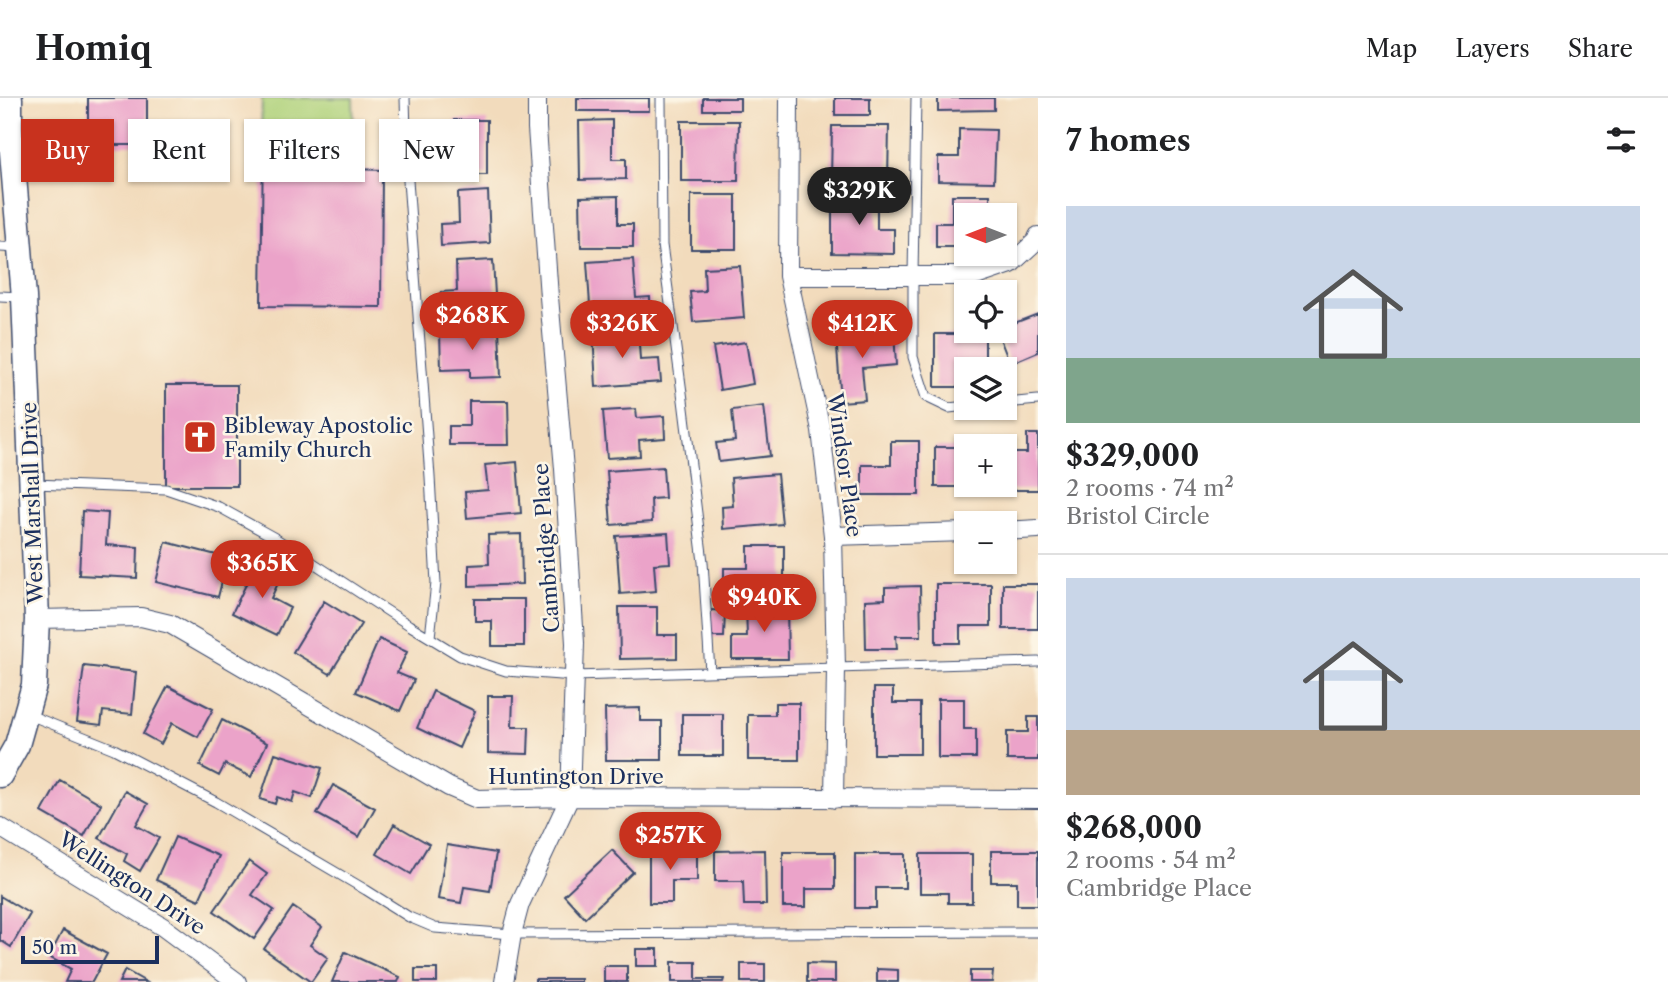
<!DOCTYPE html>
<html lang="en">
<head>
<meta charset="utf-8">
<style>
	:root { --surface:#fff; --page:#f6f6f6; --text:#202124; --muted:#757577; --line:#e0e0e0; --accent:#c8321e }
	body { margin:0; font-family:"Libre Caslon Text",serif; background:var(--page); color:var(--text); height:100vh; display:flex; flex-direction:column; font-size:26px; white-space:nowrap }
	* { box-sizing:border-box; margin:0 }
	p { font-size:23px; color:var(--muted) }
	.icon { flex:none; width:38px; height:38px; fill:none; stroke:currentColor; stroke-width:2; stroke-linecap:round; stroke-linejoin:round }
	.map { position:relative; flex:1; overflow:hidden }
	.panel { display:flex; flex-direction:column; background:var(--surface); width:630px }
	.panel>* { flex:none }
	.top-card { position:absolute; left:21px; top:21px; width:665px; height:63px; display:flex; gap:14px }
	.needle { width:46px; rotate:270deg }
	.controls { position:absolute; left:954px; top:105px; display:grid; gap:14px }
	.controls a { display:grid; place-items:center; width:63px; height:63px; border-radius:0px; background:var(--surface); box-shadow:0 2px 5px #0004; font-size:35px }
	.scale { position:absolute; left:21px; bottom:18px; width:138px; box-sizing:border-box; padding-left:7px; border:4px solid #1b2f5e; border-top:0; font-size:19px; line-height:24px; white-space:nowrap; color:#1b2f5e; -webkit-text-stroke:5px #fcf5e5; paint-order:stroke }
	.price { position:absolute; translate:-50% -60px; padding:0 16px; border-radius:24px; background:var(--accent); color:#fff; font-size:23px; line-height:46px; filter:drop-shadow(0 2px 4px #0008) }
	.price::after { content:''; position:absolute; left:50%; top:42px; width:21px; height:16px; margin-left:-10px; background:inherit; clip-path:polygon(0 0,100% 0,50% 100%) }
	.price.on { background:#222; color:#fff }
	ul { padding:0; list-style:none }
	li { display:grid; align-content:center; gap:14px; height:371px; padding:0 28px }
	li+li { border-top:2px solid var(--line) }
	li span { display:grid; place-items:center; height:217px; border-radius:0px; color:#555 }
	li>.icon { margin-inline-start:auto }
	span .icon { width:126px; height:126px; fill:#fffc; stroke-width:1 }
	li b { font-size:30px }
	h2 { display:flex; justify-content:space-between; align-items:center; height:84px; padding:0 28px; font-size:30px }
	.pill { padding:0 24px; border-radius:0px; background:var(--surface); box-shadow:0 2px 5px #0004; font-size:24px; line-height:63px }
	.pill.on { background:var(--accent); color:#fff }
	header { display:flex; align-items:center; gap:42px; box-sizing:border-box; height:98px; padding:0 35px; background:var(--surface); border-bottom:2px solid var(--line) }
	header strong { font-size:33px }
	nav { display:flex; gap:38px; margin-inline-start:auto; font-size:24px }
	main { display:flex; flex:1; min-height:0 }
	.map>svg:first-child { display:block }
	.green { fill:#afd27a; stroke:#65806c; stroke-width:2 }
	.building { fill:#eba3c9 }
	.lines { fill:none; stroke-linecap:round; stroke-linejoin:round }
	.lane-casing { stroke:#3b496c; stroke-width:11 }
	.street-casing { stroke:#3b496c; stroke-width:20 }
	.secondary-casing { stroke:#3b496c; stroke-width:27 }
	.lane { stroke:#fff; stroke-width:9 }
	.street { stroke:#fff; stroke-width:18 }
	.secondary { stroke:#fff; stroke-width:24 }
	.labels { text-anchor:middle; dominant-baseline:central; stroke-width:5; stroke-linejoin:round; paint-order:stroke }
	.poi-label { font-size:21px; fill:#1b2f5e; stroke:#fcf5e5; text-anchor:start }
	.street-label { font-size:21px; fill:#1b2f5e; stroke:#fcf5e5 }
</style>
</head>
<body>
<header>
<strong>Homiq</strong>
<nav><a>Map</a><a>Layers</a><a>Share</a></nav>
</header>
<main>
<div class="map">
<svg width="1038" height="884" viewBox="0 0 1038 884">
	<rect width="100%" height="100%" fill="#fcf5e5"/>
	<filter id="ink" filterUnits="userSpaceOnUse"><feTurbulence type="fractalNoise" baseFrequency=".0143" numOctaves="2"/><feDisplacementMap in="SourceGraphic" scale="14" xChannelSelector="R" yChannelSelector="G"/><feConvolveMatrix kernelMatrix="1 2 1 2 8 2 1 2 1" color-interpolation-filters="sRGB"/></filter>
	<filter id="wash" filterUnits="userSpaceOnUse"><feTurbulence type="fractalNoise" baseFrequency=".00686" numOctaves="4" result="noise"/><feDisplacementMap in="SourceGraphic" scale="28" xChannelSelector="R" yChannelSelector="G"/><feGaussianBlur stdDeviation="1.57" result="paint"/><feColorMatrix in="noise" values="0 0 0 0 0 0 0 0 0 0 0 0 0 0 0 0 0 1.4 0 .05"/><feComposite in="paint" operator="in"/></filter>
	<g filter="url(#wash)">
		<rect width="100%" height="100%" fill="#f2dbbc"/>
		<path class="green" d="M262,0H353L354,43L261,41Z"/>
		<g id="blocks">
			<path class="building" d="M88,0H147V47H88Z
				M577,0H649V13H577Z
				M703,0H740V12H703Z
				M835,0H870V17H835Z
				M938,0H994V12L938,13Z
				M454,22H487V77H430V54H454Z
				M612,22V61H626V81L580,82L579,23Z
				M681,23H739L738,83H681Z
				M832,28H889L888,83H831Z
				M959,31L996,32L994,84L938,83V59H959Z
				M263,44L355,45L354,71L382,72L381,209L261,208Z
				M488,93L490,145L441,148L440,126L459,125L458,95Z
				M691,97H736V151H691Z
				M952,97H990V117H966V149H936V125H952Z
				M618,98V126H633V149H581L580,99Z
				M832,98L877,99V131H894V156L832,155Z
				M633,161L636,200L650,199L651,216L591,221L587,164Z
				M493,162L496,214L442,216L441,194L457,193L456,164Z
				M740,168L744,220L693,224L690,194L705,193L704,170Z
				M1038,216V254L1010,266L997,233H1004V229Z
				M499,230L501,279L470,280V271L441,272L440,233Z
				M638,230L640,262L659,261L661,284L596,289L593,233Z
				M894,233L896,267L862,270L865,302L841,304L836,237Z
				M935,236H985V271H958V289H935Z
				M746,244L753,286L720,292L713,249Z
				M166,287H237V388H166Z
				M469,303H508L509,347H449V328H469Z
				M764,308L770,358L719,364L716,345L735,343L732,312Z
				M636,311L637,320L664,318L665,340L639,342L640,358L607,360L603,313Z
				M1027,336H1038V392H1007V355H1027Z
				M891,343H919V397H862V367H891Z
				M935,349H966V387H977V389H935Z
				M517,364L521,415L467,420L465,394L488,392L485,367Z
				M663,369L665,400L651,401L652,424L611,427L607,373Z
				M777,376L782,426L723,431L722,409L733,408L731,380Z
				M82,413L108,415L106,447L138,449L137,480L79,477Z
				M668,435L670,465L654,466L656,493L620,496L616,438Z
				M521,436L522,486L469,488V467L489,466L488,437Z
				M166,444L228,460L218,499L156,484Z
				M748,448H784V493H724V470H748Z
				M257,464L282,477L271,500L290,510L277,537L232,515Z
				M936,486H991V528H960V545H936Z
				M1003,486H1038V531H1003Z
				M920,488L921,538H896L897,551H866L865,502L885,501V489Z
				M475,501H524V548H492V523H475Z
				M324,503L361,526L330,576L293,554Z
				M746,507H787L788,561H732V539H747Z
				M619,509H657V537H677V560L620,561Z
				M711,512L725,513L724,539H710Z
				M379,541L407,554L397,575L414,582L400,613L356,594Z
				M84,568L136,574L132,616L103,613L101,627L77,624Z
				M168,588L213,611L198,639L172,625L161,646L143,636Z
				M874,590H893V605H920V656H874Z
				M433,593L475,613L459,650L417,630Z
				M488,598H513L512,629H529L528,656L488,655Z
				M938,601H964V631H976V660H938Z
				M775,605H799V662H748V617H775Z
				M640,610V623H662V662H606L605,611Z
				M682,616H723V658H682Z
				M1028,619H1038V662H1007V634H1028Z
				M222,622L267,645L251,679L225,666L219,678L200,668Z
				M275,655L322,670L312,700L295,694L292,704L277,699L275,706L260,701Z
				M60,682L101,706L84,738L42,714Z
				M333,687L375,710L359,739L317,716Z
				M125,693L148,706L136,727L159,740L140,773L124,763L127,756L99,740Z
				M394,726L429,746L411,776L377,756Z
				M175,739L219,758L199,802L156,782Z
				M447,747L496,755L490,793L464,789L461,805L438,801Z
				M612,752L633,774L585,820L564,797Z
				M649,752H697V783H672V805H649Z
				M765,752L766,807H744L743,783H715V753Z
				M991,753H1038V807H1017V784H991Z
				M783,754H835V791H806V809H783Z
				M855,756H905V790H876V810H855Z
				M920,756H972V805H948V795H920Z
				M249,763L267,776L252,797L274,812L254,841L214,813Z
				M0,798L30,816L11,849L0,842Z
				M293,809L322,829L310,847L328,860L311,884L264,851Z
				M63,832L107,856L92,884H65L71,871L49,859Z
				M636,851H658V868H636Z
				M345,854L400,879L398,884H332Z
				M672,864H696V881H724L723,884H672Z
				M807,865L835,866V884H807Z
				M741,866H765V884H741Z
				M604,868H627V884H604Z
				M415,871H437V884H415Z
				M877,871L898,872V884H877Z
				M125,872L146,884H119Z
				M970,873H993L992,884H970Z
				M535,881H581V884H535Z"/>
		</g>
	</g>
	<g filter="url(#ink)">
		<use href="#blocks" fill-opacity="0" stroke="#3b496c" stroke-width="2"/>
		<g class="lines">
			<defs>
				<path id="lane" d="M405,0L407,69L430,379L436,485L430,539
					M661,0L662,147L683,302L703,464L710,574
					M916,0L913,178V259L926,299L949,310L966,308
					M0,149L19,150
					M0,198L22,199
					M1004,305L1038,302
					M34,386L166,391L219,409L275,440L409,527L460,558L506,573L574,578L1038,564
					M27,616L114,651L216,704L366,792L409,819L435,830L512,836L1038,834"/>
				<path id="street" d="M789,0L788,178L821,332L833,438L836,570L834,701
					M788,178H976L1011,166L1036,143L1038,138
					M1004,433L1038,431
					M833,438L966,434
					M37,521L141,519L170,526L449,689L477,701L570,699L1038,701
					M0,729L163,829L237,884
					M504,884L512,836L520,806L570,699L575,545L564,371L549,199L537,30V0"/>
				<path id="secondary" d="M0,677L17,647L34,587L37,521L24,199L10,30V0"/>
			</defs>
			<use href="#lane" class="lane-casing"/>
			<use href="#street" class="street-casing"/>
			<use href="#secondary" class="secondary-casing"/>
			<use href="#lane" class="lane"/>
			<use href="#street" class="street"/>
			<use href="#secondary" class="secondary"/>
		</g>
	</g>
	<defs>
		<symbol id="church-square" viewBox="-11 -11 22 22"><rect x="-9" y="-9" width="18" height="18" rx="4" fill="#c8321e" stroke="#fcf5e5"/><path d="M-1.2-6h2.4v3.5h3.3v2.4h-3.3V6h-2.4V-.1h-3.3v-2.4h3.3Z" fill="#fff"/></symbol>
	</defs>
	<g fill-rule="evenodd">
		<use href="#church-square" x="181" y="320" width="38" height="38"/>
	</g>
	<g class="labels">
		<g class="poi-label">
			<text x="224" y="327">Bibleway Apostolic<tspan x="224" dy="24">Family Church</tspan></text>
		</g>
		<g class="street-label">
			<text transform="translate(845 367) rotate(82)">Windsor Place</text>
			<text transform="translate(32 405) rotate(-92)">West Marshall Drive</text>
			<text transform="translate(546 450) rotate(-94)">Cambridge Place</text>
			<text x="576" y="678">Huntington Drive</text>
			<text transform="translate(132 785) rotate(33)">Wellington Drive</text>
		</g>
	</g>
</svg>
<div class="controls">
<a><svg class="needle" viewBox="-14 -14 28 28"><path d="M0-13l5 13h-10z" fill="#e53935"/><path d="M0 13l5-13h-10z" fill="#757577"/></svg></a>
<a><svg class="icon" aria-label="locate" viewBox="0 0 24 24"><circle cx="12" cy="12" r="6"/><path d="M12 2v4M12 18v4M2 12h4M18 12h4"/></svg></a>
<a><svg class="icon" aria-label="layers" viewBox="0 0 24 24"><path d="M12 4l9 5-9 5-9-5zM3 14l9 5 9-5"/></svg></a>
<a>+</a>
<a>−</a>
</div>
<div class="scale">50 m</div>
<b class="price on" style="left:859px;top:129px">$329K</b>
<b class="price" style="left:472px;top:254px">$268K</b>
<b class="price" style="left:622px;top:262px">$326K</b>
<b class="price" style="left:862px;top:262px">$412K</b>
<b class="price" style="left:262px;top:502px">$365K</b>
<b class="price" style="left:764px;top:536px">$940K</b>
<b class="price" style="left:670px;top:774px">$257K</b>
<div class="top-card">
<a class="pill on">Buy</a>
<a class="pill">Rent</a>
<a class="pill">Filters</a>
<a class="pill">New</a>
</div>
</div>
<section class="panel">
<h2>7 homes<svg class="icon" aria-label="filters" viewBox="0 0 24 24"><path d="M4 7h16M4 17h16"/><circle cx="9" cy="7" r="2"/><circle cx="15" cy="17" r="2"/></svg></h2>
<ul>
<li><span style="background:linear-gradient(#c9d6e8 70%,#7fa58c 0)"><svg class="icon" aria-label="home" viewBox="0 0 24 24"><path d="M3 11l9-7 9 7M6 9v11h12V9"/></svg></span><div><b>$329,000</b><p>2 rooms · 74 m²</p><p>Bristol Circle</p></div></li>
<li><span style="background:linear-gradient(#c9d6e8 70%,#b9a48a 0)"><svg class="icon" aria-label="home" viewBox="0 0 24 24"><path d="M3 11l9-7 9 7M6 9v11h12V9"/></svg></span><div><b>$268,000</b><p>2 rooms · 54 m²</p><p>Cambridge Place</p></div></li>
</ul>
</section>
</main>
</body>
</html>
